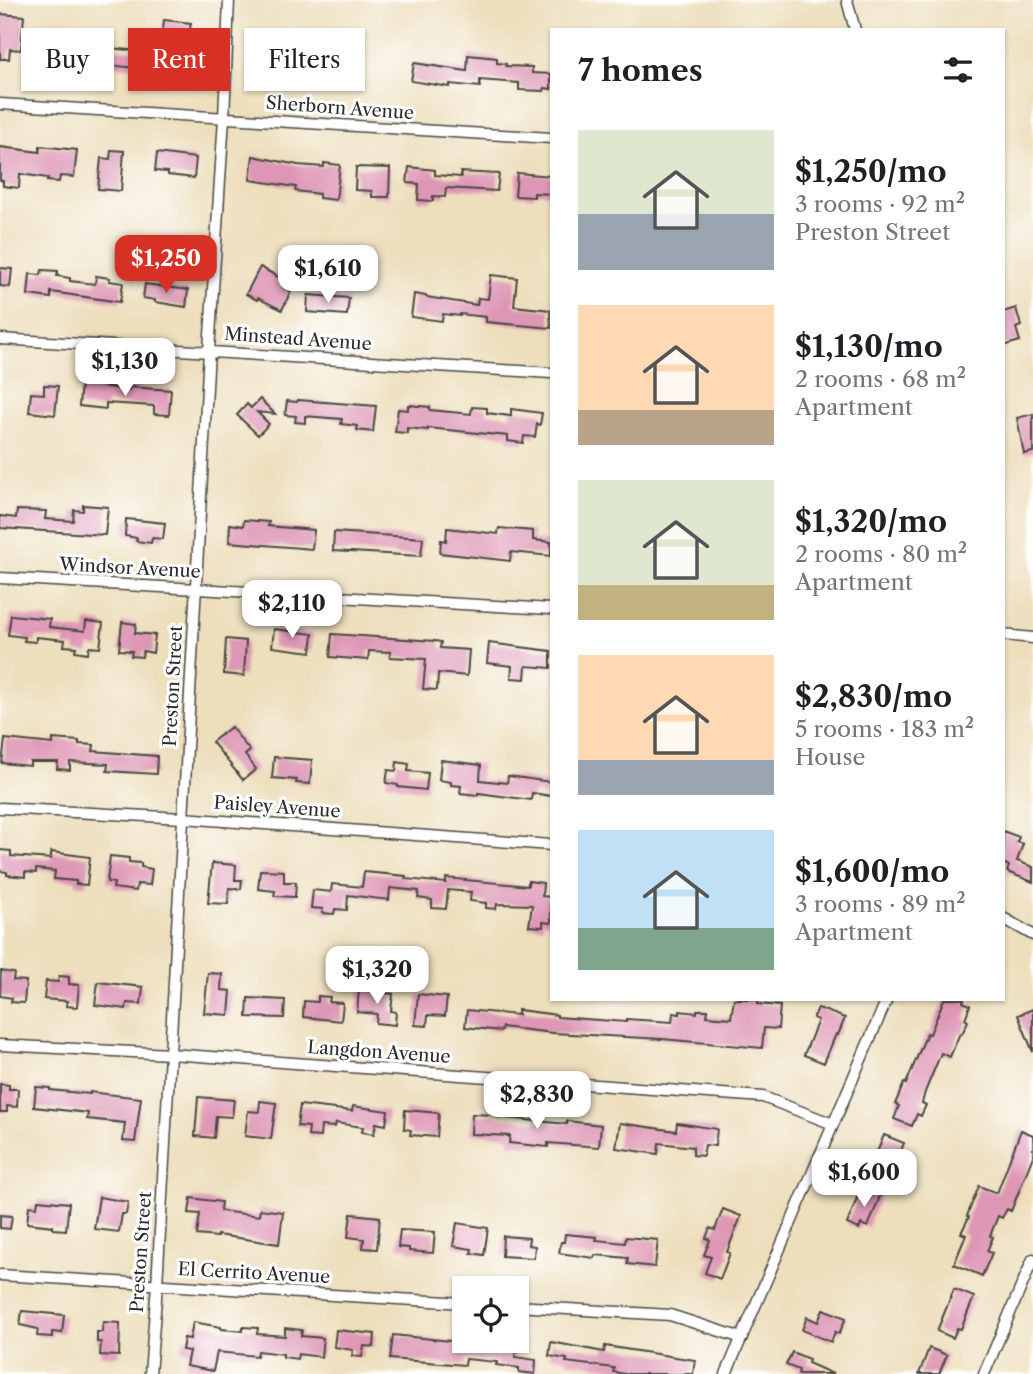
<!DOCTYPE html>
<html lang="en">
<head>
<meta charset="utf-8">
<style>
	:root { --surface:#fff; --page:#f6f6f6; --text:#202124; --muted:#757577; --accent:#d93025 }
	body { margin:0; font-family:"Libre Caslon Text",serif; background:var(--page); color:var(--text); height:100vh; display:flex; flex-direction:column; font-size:26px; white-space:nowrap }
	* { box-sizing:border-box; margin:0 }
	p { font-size:23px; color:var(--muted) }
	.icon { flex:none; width:38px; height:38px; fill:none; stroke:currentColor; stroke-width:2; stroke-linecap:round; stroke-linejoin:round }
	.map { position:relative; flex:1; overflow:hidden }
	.panel { position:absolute; left:550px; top:28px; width:455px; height:973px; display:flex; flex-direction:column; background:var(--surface); border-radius:0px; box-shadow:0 2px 5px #0004 }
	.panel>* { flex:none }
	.banner { position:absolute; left:21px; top:28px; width:424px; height:63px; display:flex; gap:14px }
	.fabs { position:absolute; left:452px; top:1276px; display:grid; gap:14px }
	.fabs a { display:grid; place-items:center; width:77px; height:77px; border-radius:0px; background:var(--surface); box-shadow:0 2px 5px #0004; font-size:35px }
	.price { position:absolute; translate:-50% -60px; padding:0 16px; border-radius:14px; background:#fff; color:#222; font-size:23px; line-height:46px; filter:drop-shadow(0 2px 4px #0008) }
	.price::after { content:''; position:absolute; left:50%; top:42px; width:21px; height:16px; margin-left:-10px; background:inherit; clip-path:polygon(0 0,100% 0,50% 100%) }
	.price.selected { background:var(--accent); color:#fff }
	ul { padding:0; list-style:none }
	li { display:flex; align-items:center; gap:21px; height:175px; padding:0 28px }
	li span { display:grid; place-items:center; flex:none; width:196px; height:140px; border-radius:0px; color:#555 }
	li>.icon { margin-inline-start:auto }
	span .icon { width:84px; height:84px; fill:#fffc; stroke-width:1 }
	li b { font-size:30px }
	h2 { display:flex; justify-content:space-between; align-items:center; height:84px; padding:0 28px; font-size:30px }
	.pill { padding:0 24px; border-radius:0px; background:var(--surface); box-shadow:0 2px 5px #0004; font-size:24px; line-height:63px }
	.pill.selected { background:var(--accent); color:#fff }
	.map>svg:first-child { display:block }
	.building { fill:#de96b5 }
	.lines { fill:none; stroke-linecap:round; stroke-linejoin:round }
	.minor-casing { stroke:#484641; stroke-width:13 }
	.minor { stroke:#fff; stroke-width:10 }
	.labels { text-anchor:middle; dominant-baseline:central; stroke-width:6; stroke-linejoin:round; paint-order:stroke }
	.street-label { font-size:18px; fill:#2b2b2b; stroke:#fff }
</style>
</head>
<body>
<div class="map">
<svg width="1033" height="1374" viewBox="0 0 1033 1374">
	<rect width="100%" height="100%" fill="#fff"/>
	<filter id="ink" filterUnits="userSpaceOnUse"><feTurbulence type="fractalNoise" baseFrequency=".0143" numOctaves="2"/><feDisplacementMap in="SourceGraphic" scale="14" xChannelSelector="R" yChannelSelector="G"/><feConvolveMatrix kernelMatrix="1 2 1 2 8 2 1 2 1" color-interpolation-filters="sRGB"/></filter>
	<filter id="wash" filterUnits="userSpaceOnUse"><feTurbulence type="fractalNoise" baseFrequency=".00686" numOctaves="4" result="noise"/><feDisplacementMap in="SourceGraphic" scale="28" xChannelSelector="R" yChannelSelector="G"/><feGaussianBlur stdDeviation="1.57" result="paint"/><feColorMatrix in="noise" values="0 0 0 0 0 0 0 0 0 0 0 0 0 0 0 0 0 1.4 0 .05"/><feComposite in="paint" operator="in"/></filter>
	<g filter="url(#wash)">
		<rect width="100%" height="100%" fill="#eddebc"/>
		<g id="blocks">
			<path class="building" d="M0,14L24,16L21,50L10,49L9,59H0Z
				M164,20L191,23L188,41L186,40L184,54H181L180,68L166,66L167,57L160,56Z
				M262,30L289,33L284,76L257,74Z
				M61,38L71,40V44L138,51L136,68L44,58L46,42L61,44Z
				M468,55L497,58V63L506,64V66L532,67V73L551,74V89L544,88V91L519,90V83L480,80V87L450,84V87L411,81L414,63L467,71Z
				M308,60L345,62L344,78L307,76Z
				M40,146L77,150L74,177L60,176L59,182L47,181L48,178L20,174L19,188L3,186V181L0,180V147L40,152Z
				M111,150L124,151L121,191L98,189L101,158L110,159Z
				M157,153L196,158L194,178L168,175V172L155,171Z
				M253,156L298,165L324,167V163L340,165L336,200L319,198V194L295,191L296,187L250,180Z
				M356,167L390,168L389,197H372V191L355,190Z
				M409,167L435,170V175L461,177V172L499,174L497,191L446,188L445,197L433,196V201L418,200L419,184L407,183Z
				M517,173L551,176V194L534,193V197L515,196Z
				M260,267L286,281L283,287L291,291L282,310L258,298L257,300L246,294Z
				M0,268L12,269L10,287L0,286Z
				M42,270L58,271L57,276L70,278V281L95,284L96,276L110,278L109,281L123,283L120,302L51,292V298L28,295L30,274L41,275Z
				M491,275L517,278L514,306L550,310L551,328L486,322V317L460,314V316L443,314L442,321L411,317L414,294L426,296V297L477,305L478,298L488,299Z
				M145,284L188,290L186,307L155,302V300L143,298Z
				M308,295L349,298L347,315L307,312Z
				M1016,308L1021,326L1016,328L1020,341L1003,346V312Z
				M81,383L129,390V387L171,390L169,415L154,414V406L106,403V409L79,406Z
				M44,385L58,386L55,415L29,412L31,393L44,394Z
				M260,399L275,414L257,412L269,424L258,435L237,415L247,404L251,408Z
				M298,400L376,406L373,432L357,430V426L341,424L342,419L305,416V423L295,422L296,416L285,415L287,401L297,402Z
				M408,405L430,407V410L471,414L472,407L487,408V413L511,416V409L542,413L540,425L537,424L535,437L524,436L523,443L508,441V436L428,428V430L407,428V433L395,432L398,409L408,410Z
				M1033,414V452L1024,454L1017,418Z
				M83,505L108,507L105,535L0,528V516L16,518L17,510L46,511L45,519L73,521L74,510L83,511Z
				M126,519L165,523L163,539L152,538L151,543L136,541L137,538L125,536Z
				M244,520L269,522L268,526L314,530L312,549L229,542L230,524L243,526Z
				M447,528L498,534L499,528L533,531V540L551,542V556L511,552L510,561L440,553L441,540L446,541Z
				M334,532L423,538L421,556L333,551Z
				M11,615L50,619L49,627L85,631L86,621L103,623L100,648L89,647L88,653L75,651L76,647L64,646L65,640L36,637V642L24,641L25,637L8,635Z
				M122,622L136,624L135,633L155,635L153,653L143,651L142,657L131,656L132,651L119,650Z
				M274,629L313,634L311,652L272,647Z
				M332,634L435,641L441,642L440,648L469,650L467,676L438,673L437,690L423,689L426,659L390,657L391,652L369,651L368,660L330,657Z
				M226,639L246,641L244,676L224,674Z
				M489,643L551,651V668L526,666L525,679L511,678L512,666L487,663Z
				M231,727L250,751L245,755L256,769L243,780L212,742Z
				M5,739L53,744V739L79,741V744L94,745L93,751L157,756L156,774L107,771L108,764L70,762V770L57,769L58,762H30V766L2,763Z
				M274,757L312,760L310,784L296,783L297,780L272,778Z
				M441,760L481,765L480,780L507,783L508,776L551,782V796L532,793L531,800L478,793V795L460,793L461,786L451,785V782L439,780Z
				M397,762L409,764L408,771L428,773L426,790L398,787V785L386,783L388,770L396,771Z
				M1003,831L1019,837L1017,842L1023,844L1017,861L1033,867V882L1007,872L1009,866L1003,863Z
				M0,850L11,851V856L51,859V852L90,857L87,885L76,884V881L54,879L55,871L36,869V873L25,872V877L7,875V872L0,871Z
				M110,856L129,858V862L141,863V867L152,869L150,885L137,884L136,891L113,888L114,883L107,882Z
				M212,863L236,865L235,880H242L241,889L229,888L228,904L208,903Z
				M260,870L284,871V882H296L295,897L274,896L275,891L258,889Z
				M364,872L406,876L405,879L446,883V878L528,886V881L543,883L542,896L551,897V923L543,922V927L529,926L532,905L497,904L496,909L486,908V903L470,901L471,892L448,890L446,909L432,908V900L418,898L419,891L390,888L389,900L348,895L347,910L335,909L334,914L322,913L323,909L311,908L313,890L331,892L332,884L362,887Z
				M1,971L14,973L13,980L26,981L24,1003L11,1002L12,998L0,996Z
				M208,973L222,974L221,990L231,991L229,1015L204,1013Z
				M59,976L69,977V984L79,985L77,1007L66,1006L67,1001L44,999L46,981L58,982Z
				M98,982L143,987L141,1004L127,1003L126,1009L95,1005Z
				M359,990L393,994L391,1011L396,1012L395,1025L376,1023L377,1014L357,1012Z
				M418,994L447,997L445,1016L428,1015L427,1026L415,1025Z
				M318,996L330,997L329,1002L343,1003L341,1021L303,1017L304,1001L318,1002Z
				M248,998L285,1000L284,1018L247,1017Z
				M734,999H758V1004L780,1006L778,1029L764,1028L762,1048L662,1039L553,1033L502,1027L501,1031L465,1027L467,1010L518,1015V1010L557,1015V1017L626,1022V1019L672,1022L673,1013L680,1014V1011L697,1013V1010H708L707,1016L731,1018Z
				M944,999H964L963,1002L970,1005L965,1019L968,1021L962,1034L960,1033L950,1057L941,1053L925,1092L922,1103L926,1105L921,1116L917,1114L912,1126L894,1119L899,1106L895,1104L904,1083L906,1084L927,1033L930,1034Z
				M818,1008L845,1018L838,1035L836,1034L824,1063L804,1055L818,1020L813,1018Z
				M1033,1009V1052L1018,1015Z
				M0,1084L9,1085V1089H18L17,1107L7,1106V1112H0Z
				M36,1087L50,1088V1090L90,1094V1092L141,1098L135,1142L123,1141L125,1123L87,1119L88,1113L34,1107Z
				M198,1097L234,1100L232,1117L216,1116L214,1138L195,1136Z
				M260,1101L276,1103L271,1139L245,1136L248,1111L259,1112Z
				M300,1105L352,1111L353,1106L388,1111L386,1125L376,1123L374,1134L362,1132L363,1127L336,1123L335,1127L321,1126L320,1137L308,1136L309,1127L297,1126Z
				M405,1110L439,1113L437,1137L410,1135L411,1130L404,1129Z
				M472,1114L496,1115L495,1117L567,1124V1121L601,1125L599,1147L548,1143V1147L509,1143L510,1136L471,1134Z
				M620,1123L676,1131L677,1123L717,1129L715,1146L705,1145L703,1156L693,1155V1147L659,1143L658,1154L616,1148Z
				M1021,1130L1033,1135V1156L1011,1211L1007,1209L1002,1218L998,1216L990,1236L993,1237L987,1251L992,1253L982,1276L954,1264L966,1235L961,1233L969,1217L967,1216L979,1186L997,1193Z
				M884,1135L904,1143L900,1153L903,1154L899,1166L895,1164L889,1180L869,1172Z
				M861,1188L880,1196L868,1227L861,1224L859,1229L847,1224Z
				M99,1197L128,1202L126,1214H122L119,1232L94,1229Z
				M191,1198L221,1202L220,1211L259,1216L260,1209L283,1212L279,1244L217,1235V1237L197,1235L200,1214L189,1213Z
				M38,1200L69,1203L66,1230L53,1229V1226L27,1223L29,1206L37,1207Z
				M723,1209L741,1216L727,1252L730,1253L720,1279L705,1273L711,1257L704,1255L710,1240L706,1238L710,1228L715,1230Z
				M351,1214L380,1217L377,1249L363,1248L364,1239L348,1237Z
				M0,1215L12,1216L10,1229L0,1228Z
				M457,1223L488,1228L484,1255L471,1253L472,1249L453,1246Z
				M400,1230L435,1232L433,1253L409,1251V1248L398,1247Z
				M565,1234L597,1237L596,1240L625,1243L626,1237L658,1240L655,1267L627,1264L628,1258L595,1255L594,1258L559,1253L561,1242H564Z
				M503,1236L529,1238L528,1245L535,1246L534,1258L502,1256Z
				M954,1289L974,1297L961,1329L957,1328L953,1338L937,1331Z
				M823,1309L846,1318L839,1334L835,1332L831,1342L802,1330L807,1317L818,1322Z
				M22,1311L64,1315L62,1333L52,1332V1337L37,1336L38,1329L20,1325Z
				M103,1322L120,1323L119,1356L100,1355L101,1342H97V1332H102Z
				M193,1322L221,1327V1329L243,1331V1327L258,1328L257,1334L285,1336V1328L302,1330L301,1336L323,1338L321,1357L298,1354L297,1359L283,1357V1354L258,1351L257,1356L217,1352L213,1371L186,1366L189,1351L182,1350L184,1338L190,1339Z
				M336,1330L375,1334L374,1347L364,1346L362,1357L352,1356L353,1350L334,1347Z
				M393,1335L498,1346L499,1340L517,1341L515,1357L536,1360L535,1374L519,1372V1368L496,1365L497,1362L466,1359L465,1365L390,1359Z
				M551,1342L604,1352L605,1346L695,1360L693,1374H625L613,1372L614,1368L566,1362L567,1359L549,1356Z
				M929,1348L947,1355L939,1374H919Z
				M792,1352L809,1359L808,1363L833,1374H798L799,1370L786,1365Z"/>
		</g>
	</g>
	<g filter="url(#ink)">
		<use href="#blocks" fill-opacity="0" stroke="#484641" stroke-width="2"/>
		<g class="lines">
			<defs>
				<path id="minor" d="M847,0L855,30
					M0,104L551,138
					M0,339L551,373
					M0,578L551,609
					M1003,635L1033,638
					M0,808L183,818L551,845
					M1003,918L1033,935
					M0,1045L170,1054L763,1097L833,1124
					M0,1275L464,1303
					M516,1306L670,1315L742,1338
					M150,1374L157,1285L170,1054L209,351L224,118L229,0
					M726,1374L887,999
					M984,1374L1033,1259"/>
			</defs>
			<use href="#minor" class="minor-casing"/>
			<use href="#minor" class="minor"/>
		</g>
	</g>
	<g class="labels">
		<g class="street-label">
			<text transform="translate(340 108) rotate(4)">Sherborn Avenue</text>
			<text transform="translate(298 339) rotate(4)">Minstead Avenue</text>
			<text transform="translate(130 568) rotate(3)">Windsor Avenue</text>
			<text transform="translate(173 686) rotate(-87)">Preston Street</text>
			<text transform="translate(277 807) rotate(4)">Paisley Avenue</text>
			<text transform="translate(379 1052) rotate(4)">Langdon Avenue</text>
			<text transform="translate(141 1252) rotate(-86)">Preston Street</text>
			<text transform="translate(254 1273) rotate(3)">El Cerrito Avenue</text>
		</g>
	</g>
</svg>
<div class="fabs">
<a><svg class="icon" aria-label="locate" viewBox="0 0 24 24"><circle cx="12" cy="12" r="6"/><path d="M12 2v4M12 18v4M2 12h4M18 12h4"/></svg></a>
</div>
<b class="price selected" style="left:166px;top:295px">$1,250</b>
<b class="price" style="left:328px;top:305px">$1,610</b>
<b class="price" style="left:125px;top:398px">$1,130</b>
<b class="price" style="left:292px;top:640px">$2,110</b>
<b class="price" style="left:377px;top:1006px">$1,320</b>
<b class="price" style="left:537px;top:1131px">$2,830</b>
<b class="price" style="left:864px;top:1209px">$1,600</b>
<div class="banner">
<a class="pill">Buy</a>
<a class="pill selected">Rent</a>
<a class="pill">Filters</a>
</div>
<section class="panel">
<h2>7 homes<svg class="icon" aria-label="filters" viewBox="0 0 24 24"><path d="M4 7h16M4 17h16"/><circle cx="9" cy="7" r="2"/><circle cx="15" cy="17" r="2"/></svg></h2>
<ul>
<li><span style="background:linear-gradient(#dfe7d0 60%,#9aa5b1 0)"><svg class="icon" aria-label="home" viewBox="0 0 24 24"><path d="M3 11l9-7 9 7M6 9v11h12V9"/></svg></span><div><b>$1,250/mo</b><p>3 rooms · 92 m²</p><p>Preston Street</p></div></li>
<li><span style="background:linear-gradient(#ffd9b3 75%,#b9a48a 0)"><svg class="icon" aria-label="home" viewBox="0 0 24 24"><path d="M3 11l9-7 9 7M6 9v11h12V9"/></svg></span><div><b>$1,130/mo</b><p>2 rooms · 68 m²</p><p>Apartment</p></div></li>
<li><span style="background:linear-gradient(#dfe7d0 75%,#c2b280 0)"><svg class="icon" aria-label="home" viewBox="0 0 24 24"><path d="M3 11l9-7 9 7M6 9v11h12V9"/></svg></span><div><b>$1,320/mo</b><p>2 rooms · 80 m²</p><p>Apartment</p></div></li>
<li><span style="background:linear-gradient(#ffd9b3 75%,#9aa5b1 0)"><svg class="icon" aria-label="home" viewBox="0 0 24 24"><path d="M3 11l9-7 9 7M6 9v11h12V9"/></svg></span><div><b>$2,830/mo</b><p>5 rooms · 183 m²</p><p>House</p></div></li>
<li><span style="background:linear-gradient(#bfe0f5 70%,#7fa58c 0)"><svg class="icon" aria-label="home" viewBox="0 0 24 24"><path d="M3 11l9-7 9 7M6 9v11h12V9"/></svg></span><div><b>$1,600/mo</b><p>3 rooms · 89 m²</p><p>Apartment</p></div></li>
</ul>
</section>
</div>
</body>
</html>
